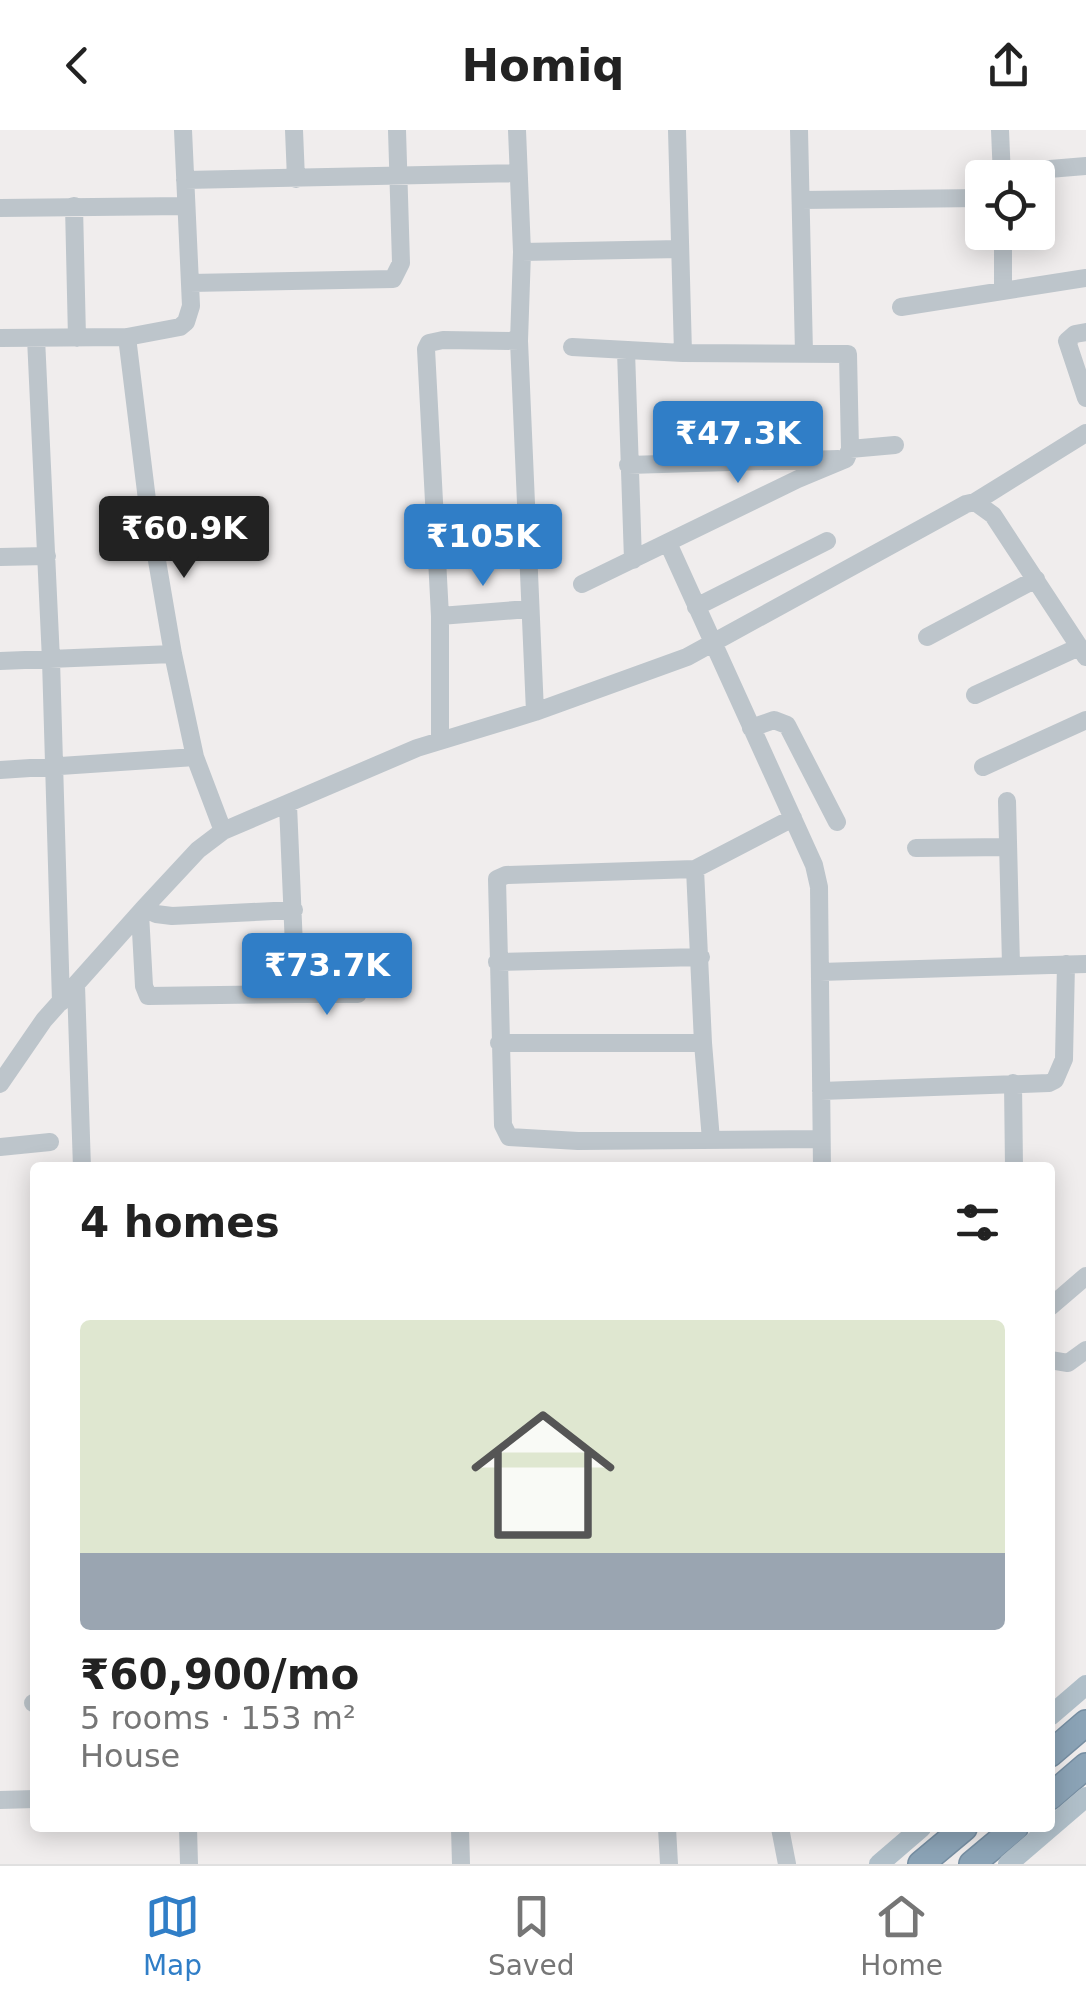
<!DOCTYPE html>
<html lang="en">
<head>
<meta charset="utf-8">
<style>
	:root { --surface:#fff; --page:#f6f6f6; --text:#222; --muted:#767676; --line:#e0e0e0; --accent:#307ec7 }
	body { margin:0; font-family:"DejaVu Sans",sans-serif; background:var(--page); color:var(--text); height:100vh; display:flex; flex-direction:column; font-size:38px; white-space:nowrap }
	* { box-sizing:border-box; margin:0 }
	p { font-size:32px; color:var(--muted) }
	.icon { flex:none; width:55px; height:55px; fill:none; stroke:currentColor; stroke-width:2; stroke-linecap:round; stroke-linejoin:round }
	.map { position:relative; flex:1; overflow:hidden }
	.panel { position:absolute; left:30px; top:1032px; width:1025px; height:670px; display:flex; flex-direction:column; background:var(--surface); border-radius:10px; box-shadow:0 5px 25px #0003 }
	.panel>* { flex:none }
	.fabs { position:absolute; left:965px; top:30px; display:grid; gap:20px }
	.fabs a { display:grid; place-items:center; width:90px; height:90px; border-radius:10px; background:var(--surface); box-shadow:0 5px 25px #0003; font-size:50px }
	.price { position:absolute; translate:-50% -85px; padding:0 22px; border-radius:10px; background:var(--accent); color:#fff; font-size:32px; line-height:65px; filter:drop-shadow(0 2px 5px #0008) }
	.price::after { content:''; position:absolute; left:50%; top:60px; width:30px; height:22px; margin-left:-15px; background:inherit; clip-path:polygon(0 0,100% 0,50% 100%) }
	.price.current { background:#222; color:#fff }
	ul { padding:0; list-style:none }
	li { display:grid; align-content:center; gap:20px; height:530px; padding:0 50px }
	li span { display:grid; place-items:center; height:310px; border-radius:10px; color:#555 }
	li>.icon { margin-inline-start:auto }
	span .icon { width:180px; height:180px; fill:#fffc; stroke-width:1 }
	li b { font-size:42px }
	h2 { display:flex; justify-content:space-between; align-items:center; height:120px; padding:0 50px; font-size:42px }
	header { display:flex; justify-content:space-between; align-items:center; height:130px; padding:0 50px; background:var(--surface); font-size:45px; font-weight:700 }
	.menu { display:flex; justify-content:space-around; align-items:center; height:140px; border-top:2px solid var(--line); background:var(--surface); font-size:28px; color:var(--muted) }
	.menu a { display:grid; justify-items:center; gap:5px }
	.menu .current { color:var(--accent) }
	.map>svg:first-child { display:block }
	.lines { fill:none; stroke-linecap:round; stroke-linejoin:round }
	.highway-casing { stroke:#768ea2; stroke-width:28 }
	.minor { stroke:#bdc5cb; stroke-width:18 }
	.major { stroke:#b0bfc9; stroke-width:20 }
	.highway { stroke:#8ba3b6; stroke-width:25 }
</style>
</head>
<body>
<header><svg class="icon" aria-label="back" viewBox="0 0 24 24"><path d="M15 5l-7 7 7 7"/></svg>Homiq<svg class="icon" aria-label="share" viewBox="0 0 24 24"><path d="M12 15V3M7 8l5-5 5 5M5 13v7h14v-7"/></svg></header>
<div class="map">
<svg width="1086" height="1734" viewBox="0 0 1086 1734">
	<rect width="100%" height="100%" fill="#f0eded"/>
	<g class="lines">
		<defs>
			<path id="highway" d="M1050,1624L1086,1593
				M1050,1667L1086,1636
				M921,1734L964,1698
				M972,1734L1015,1698"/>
		</defs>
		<use href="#highway" class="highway-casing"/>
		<path class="minor" d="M294,0L296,49
			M517,0L522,122L519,211L535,582
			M677,0L683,223
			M799,0L804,223
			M1000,0L1002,48
			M1002,43L1086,36
			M185,50L518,43
			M801,70L982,68
			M74,76L77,208
			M0,78L186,76
			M1003,102V160
			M522,122L680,119
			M190,153L393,149L401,133L397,0
			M901,177L1086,148
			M1086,202L1075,204L1067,211L1086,268
			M127,207L148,378L173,524L195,627L223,701
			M0,208L127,207L180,197L186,192L191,176L183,0
			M36,208L51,530L61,872
			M572,217L683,223L848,224L850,319L846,329L798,349L582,454
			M626,221L633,430
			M850,319L895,315
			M628,335L838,329
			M975,372L1086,303
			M668,413L814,735L819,757L822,1038
			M0,427L47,426
			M696,477L827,411
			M440,486L529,479
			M927,507L1036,449
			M0,531L173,524
			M975,565L1079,517
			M751,598L774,590L787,595L837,692
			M440,611V486L426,219L429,213L443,210L519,211
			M983,637L1086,590
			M0,640L195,627
			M1007,671L1011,835
			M793,688L695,739L506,745L497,749L503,995L509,1007L578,1011L821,1009
			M916,718L1008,717
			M695,739L703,913L711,1010
			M144,778L156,784L172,786L294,780
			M140,783L144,856L148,866L296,864L288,675
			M497,832L701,827
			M820,842L1086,834
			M76,855L82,1038
			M296,864H358
			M499,913H703
			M1013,953L1014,1038
			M0,954L44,890L144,778L198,720L223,701L417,618L535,582L687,527L966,374L975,372L993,385L1086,527
			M821,961L1049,953L1055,950L1064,929L1066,834
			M0,1017L50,1012
			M1050,1177L1086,1146
			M1050,1230L1068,1233L1086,1220
			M33,1573H35
			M0,1670L35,1669
			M188,1698L189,1734
			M460,1698L461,1734
			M667,1698L669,1734
			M780,1698L787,1734"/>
		<path class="major" d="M1050,1586L1086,1555
			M879,1734L921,1698
			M1008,1734L1086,1667"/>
		<use href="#highway" class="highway"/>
	</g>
</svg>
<div class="fabs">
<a><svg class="icon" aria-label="locate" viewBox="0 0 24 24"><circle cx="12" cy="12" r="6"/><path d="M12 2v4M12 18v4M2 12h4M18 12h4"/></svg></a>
</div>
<b class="price" style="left:738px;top:356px">₹47.3K</b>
<b class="price current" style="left:184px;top:451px">₹60.9K</b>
<b class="price" style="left:483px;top:459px">₹105K</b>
<b class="price" style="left:327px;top:888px">₹73.7K</b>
<section class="panel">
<h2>4 homes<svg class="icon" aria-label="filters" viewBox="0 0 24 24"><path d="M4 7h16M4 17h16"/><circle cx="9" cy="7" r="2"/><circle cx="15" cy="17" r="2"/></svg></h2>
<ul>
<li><span style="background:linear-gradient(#dfe7d0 75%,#9aa5b1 0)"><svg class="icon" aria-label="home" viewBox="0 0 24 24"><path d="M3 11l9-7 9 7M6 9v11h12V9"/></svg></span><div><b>₹60,900/mo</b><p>5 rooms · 153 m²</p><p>House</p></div></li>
</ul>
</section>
</div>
<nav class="menu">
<a class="current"><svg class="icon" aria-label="map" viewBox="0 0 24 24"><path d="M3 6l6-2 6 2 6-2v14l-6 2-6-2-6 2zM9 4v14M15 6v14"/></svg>Map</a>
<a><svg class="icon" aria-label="saved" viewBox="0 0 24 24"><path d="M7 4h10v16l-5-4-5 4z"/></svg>Saved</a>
<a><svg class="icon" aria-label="home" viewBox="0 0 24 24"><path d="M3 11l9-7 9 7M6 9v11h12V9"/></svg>Home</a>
</nav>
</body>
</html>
